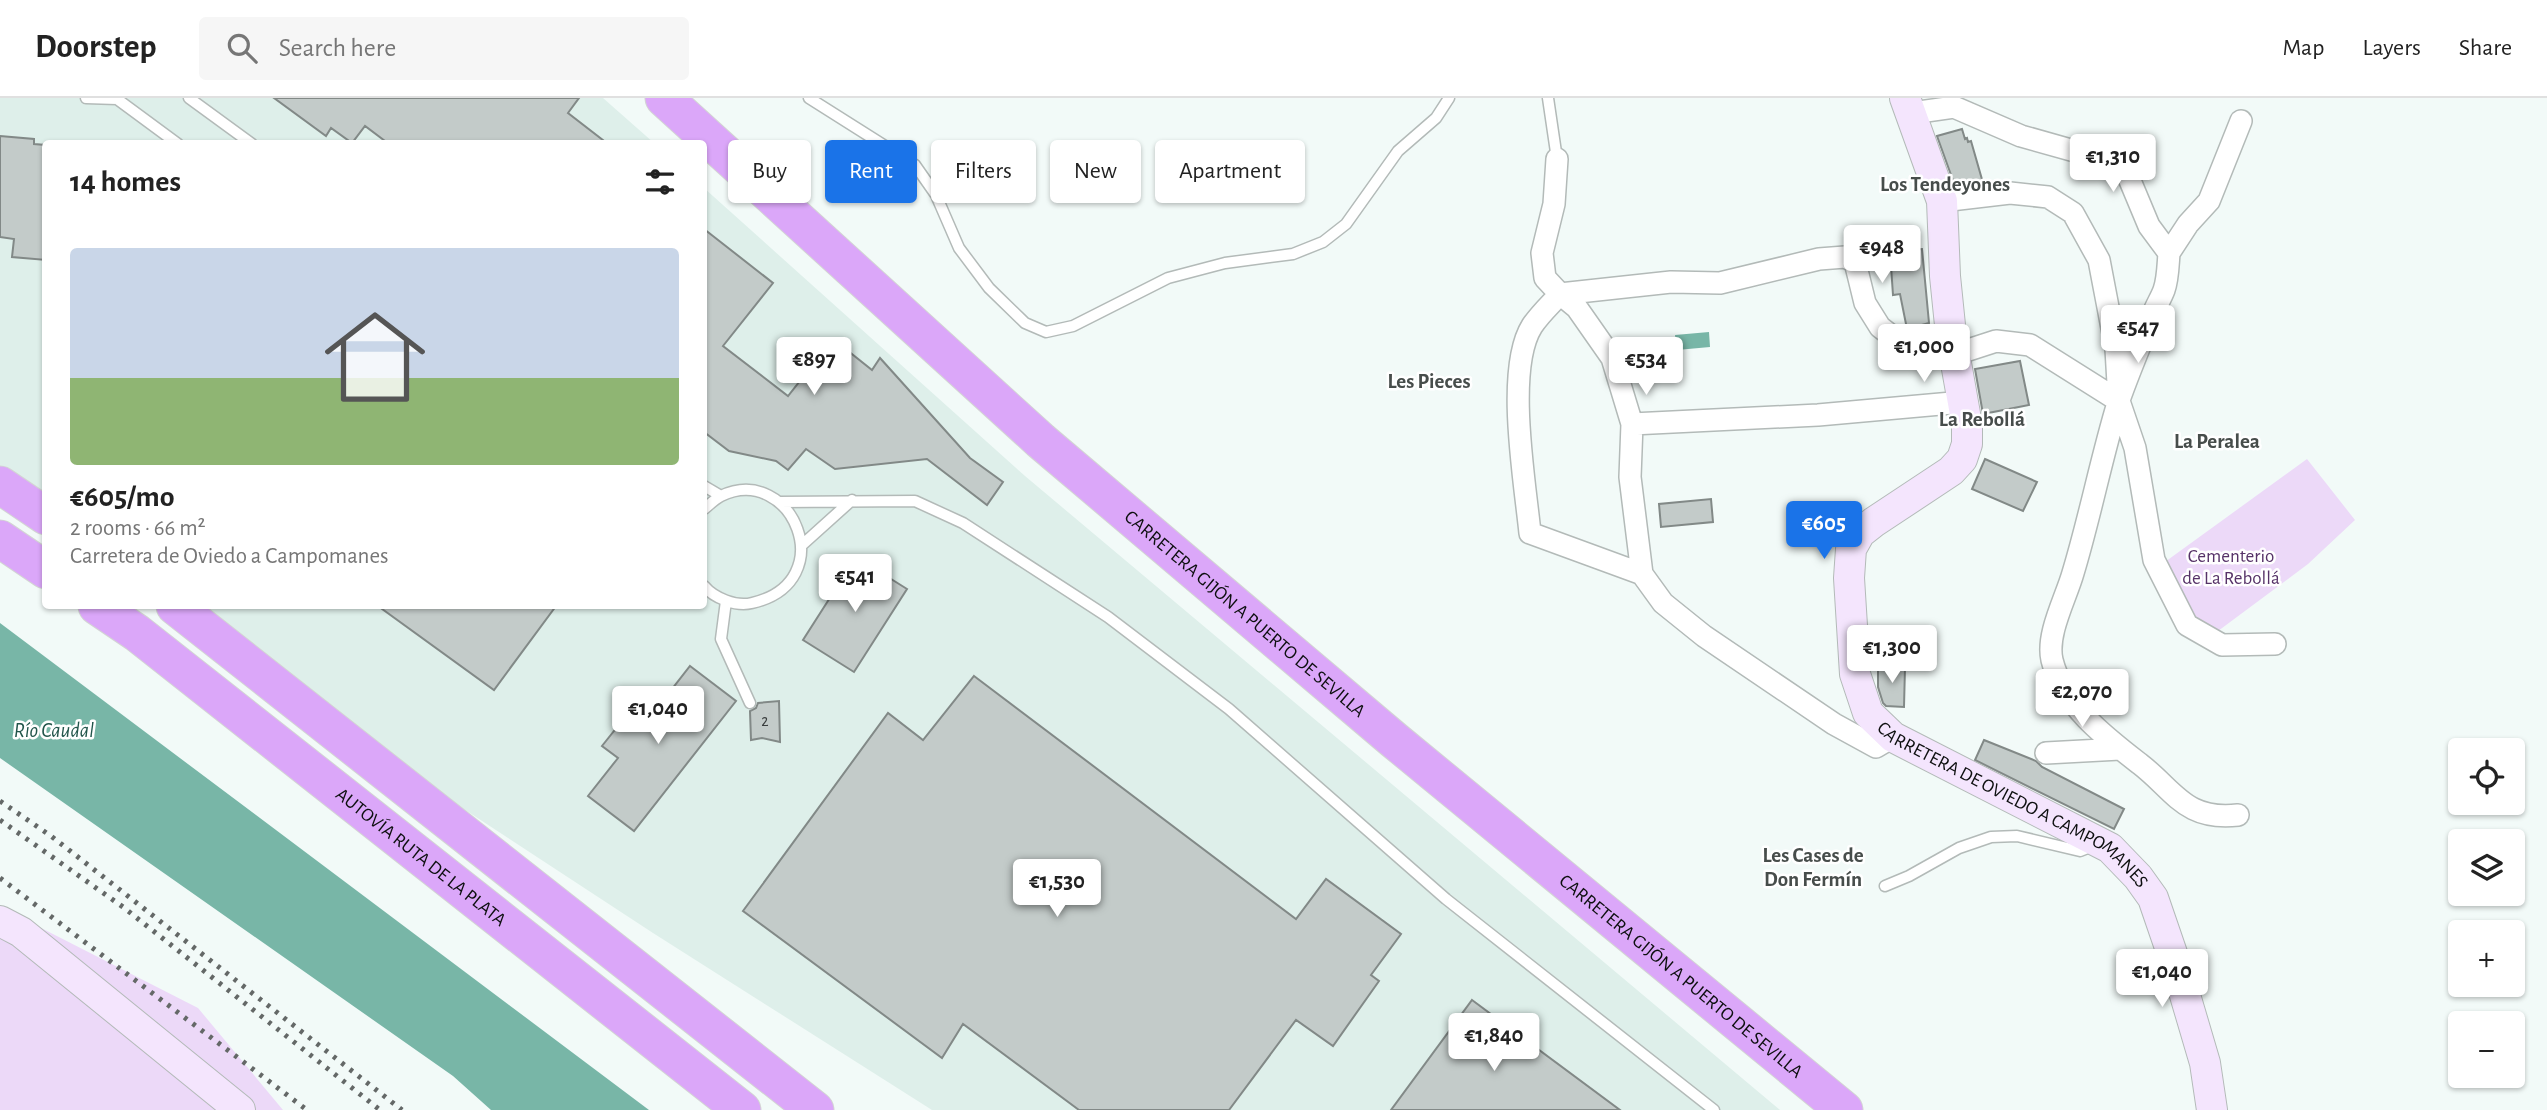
<!DOCTYPE html>
<html lang="en">
<head>
<meta charset="utf-8">
<style>
	:root { --surface:#fff; --page:#f6f6f6; --text:#222; --muted:#767676; --line:#e0e0e0; --accent:#1a73e8 }
	body { margin:0; font-family:"Alegreya Sans",sans-serif; background:var(--page); color:var(--text); height:100vh; display:flex; flex-direction:column; font-size:26px; white-space:nowrap }
	* { box-sizing:border-box; margin:0 }
	p { font-size:23px; color:var(--muted) }
	.icon { flex:none; width:38px; height:38px; fill:none; stroke:currentColor; stroke-width:2; stroke-linecap:round; stroke-linejoin:round }
	.map { position:relative; flex:1; overflow:hidden }
	.drawer { position:absolute; left:42px; top:42px; width:665px; height:469px; display:flex; flex-direction:column; background:var(--surface); border-radius:7px; box-shadow:0 2px 5px #0004 }
	.drawer>* { flex:none }
	.top-card { position:absolute; left:728px; top:42px; width:665px; height:63px; display:flex; gap:14px }
	.fabs { position:absolute; left:2448px; top:640px; display:grid; gap:14px }
	.fabs a { display:grid; place-items:center; width:77px; height:77px; border-radius:7px; background:var(--surface); box-shadow:0 2px 5px #0004; font-size:35px }
	.price { position:absolute; translate:-50% -60px; padding:0 16px; border-radius:7px; background:#fff; color:#222; font-size:23px; line-height:46px; filter:drop-shadow(0 2px 4px #0008) }
	.price::after { content:''; position:absolute; left:50%; top:42px; width:21px; height:16px; margin-left:-10px; background:inherit; clip-path:polygon(0 0,100% 0,50% 100%) }
	.price.on { background:var(--accent); color:#fff }
	ul { padding:0; list-style:none }
	li { display:grid; align-content:center; gap:14px; height:371px; padding:0 28px }
	li span { display:grid; place-items:center; height:217px; border-radius:7px; color:#555 }
	li>.icon { margin-inline-start:auto }
	span .icon { width:126px; height:126px; fill:#fffc; stroke-width:1 }
	li b { font-size:30px }
	h2 { display:flex; justify-content:space-between; align-items:center; height:84px; padding:0 28px; font-size:30px }
	.pill { padding:0 24px; border-radius:7px; background:var(--surface); box-shadow:0 2px 5px #0004; font-size:24px; line-height:63px }
	.pill.on { background:var(--accent); color:#fff }
	header { display:flex; align-items:center; gap:42px; box-sizing:border-box; height:98px; padding:0 35px; background:var(--surface); border-bottom:2px solid var(--line) }
	header strong { font-size:33px }
	nav { display:flex; gap:38px; margin-inline-start:auto; font-size:24px }
	.search { width:490px; height:63px; background:var(--page); display:flex; align-items:center; gap:18px; box-sizing:border-box; padding:0 24px; border-radius:7px; color:var(--muted); font-size:26px }
	.map>svg:first-child { display:block }
	.built { fill:#deefea }
	.green { fill:#ecd9f8 }
	.water { fill:#78b6a7 }
	.building { fill:#c3cbc9; stroke:#828987; stroke-width:2 }
	.lines { fill:none; stroke-linecap:round; stroke-linejoin:round }
	.lane-casing { stroke:#b3bab8; stroke-width:13 }
	.street-casing { stroke:#b3bab8; stroke-width:24 }
	.secondary-casing { stroke:#b3bab8; stroke-width:32 }
	.highway-casing { stroke:#d3d4d4; stroke-width:39 }
	.lane { stroke:#fff; stroke-width:10 }
	.street { stroke:#fff; stroke-width:21 }
	.secondary { stroke:#f4e5fd; stroke-width:30 }
	.highway { stroke:#dba7f9; stroke-width:37 }
	.rail { stroke:#646867; stroke-width:5; stroke-dasharray:3.5 7; stroke-linecap:butt }
	.labels { text-anchor:middle; dominant-baseline:central; stroke-width:5; stroke-linejoin:round; paint-order:stroke }
	.number-label { font-size:16px; fill:#3a3e3e }
	.park-label { font-size:19px; fill:#563268; stroke:#fff }
	.street-label { font-size:19px; fill:#0d0f0f; stroke:#fff }
	.neighbourhood-label { font-size:21px; font-weight:bold; fill:#474d4b; stroke:#fff }
	.water-label { font-size:21px; font-style:italic; fill:#22554b; stroke:#fff }
</style>
</head>
<body>
<header>
<strong>Doorstep</strong>
<div class="search"><svg class="icon" aria-label="search" viewBox="0 0 24 24"><circle cx="10" cy="10" r="6"/><path d="M15 15l6 6"/></svg>Search here</div>
<nav><a>Map</a><a>Layers</a><a>Share</a></nav>
</header>
<div class="map">
<svg width="2547" height="1012" viewBox="0 0 2547 1012">
	<rect width="100%" height="100%" fill="#f2faf8"/>
	<path class="built" d="M0,0H603L654,45L46,46L45,437L0,407Z
		M704,90L1025,378L1780,1012H932L653,835L154,508H704Z"/>
	<path class="green" d="M2307,361L2355,422L2308,466L2210,539L2158,469Z
		M0,809L198,910L283,1012H0Z"/>
	<path class="water" d="M1709,234L1710,249L1677,252L1675,237Z
		M0,525L649,1012H491L453,978L0,660Z"/>
	<path class="building" d="M274,0H579L568,15L608,46H389L365,28L352,45L331,30L326,38Z
		M1962,31L1965,41L1967,40L1968,44L1971,43L1983,85L1955,88L1937,38Z
		M0,38L34,41V46L46,47V162L12,159L14,141L0,139Z
		M704,131L773,185L723,248L788,298L833,241L872,272L880,260L970,360L1003,384L987,407L927,361L835,371L806,351L788,372L776,363L729,353L704,334Z
		M1922,151L1929,225L1907,231L1900,196L1893,197L1890,153Z
		M2020,263L2029,307L1983,316L1975,271Z
		M1985,361L2037,384L2023,413L1972,391Z
		M1711,401L1713,424L1661,429L1659,406Z
		M856,459L907,491L854,574L803,542Z
		M378,508H556L494,592Z
		M690,568L736,603L634,733L588,698L618,660L602,648L646,593L661,605Z
		M1878,568L1905,569L1904,609L1886,608L1883,605L1878,589Z
		M974,578L1296,821L1326,781L1401,836L1371,877L1379,883L1333,948L1296,922L1229,1012H1079L963,926L942,960L743,813L888,615L923,642Z
		M779,603L780,644L762,640L751,642L750,613L756,610L758,605Z
		M1984,642L2036,663L2042,669L2124,711L2114,731L1975,662Z
		M1472,902L1620,1012H1391Z"/>
	<g class="lines">
		<defs>
			<path id="lane" d="M86,0L117,1L178,46
				M189,0L252,46
				M809,0L915,67L936,97L959,150L989,190L1025,225L1046,234L1073,228L1168,180L1225,165L1293,156L1323,144L1346,126L1398,53L1436,20L1449,0
				M1548,0L1557,61
				M704,388L721,398
				M779,404L915,403L963,425L1108,519L1229,611L1446,801L1714,1012
				M704,411C709,407 715,401 721,398C792,364 843,484 752,505C736,509 714,500 704,488
				M802,447L852,402
				M726,503L721,541L750,605
				M1885,788L1909,778L1959,750L1991,739L2017,738L2080,753L2095,747"/>
			<path id="street" d="M1912,15L1954,9L2021,38L2078,54L2113,58L2126,73L2149,128L2169,155C2168,167 2168,181 2164,192C2161,200 2156,208 2153,216C2141,245 2128,276 2118,305C2101,361 2090,419 2073,475C2066,500 2046,536 2052,562C2063,607 2105,639 2140,666C2175,693 2185,723 2238,717
				M1557,61L1554,106L1542,155L1545,180L1560,196L1671,184L1720,185L1819,161L1845,159L1855,164L1865,205L1880,229L1902,246L1937,256H1956L1996,243L2030,247L2119,303
				M1942,103L2010,95L2048,99L2073,115L2099,162L2116,251L2119,303L2135,350L2154,462L2187,527L2222,547L2275,546
				M2169,155L2188,126L2209,103L2241,23
				M1632,326L1818,317L1963,304
				M1642,476L1530,435C1525,384 1505,271 1532,228C1540,216 1551,206 1560,196L1577,210L1612,260L1632,326L1630,379L1642,476L1663,505L1704,538L1834,626L1876,649L1893,639
				M2046,655L2120,651"/>
			<g id="secondary">
				<path id="s1" d="M1905,0L1942,103L1945,178L1951,237L1967,327V346L1962,361L1951,373L1874,424L1860,435L1851,451L1849,480L1855,576L1868,615L1893,639L2110,750L2138,779L2153,800L2177,870L2205,965L2212,1012"/>
				<path d="M0,823L21,834L240,1012"/>
			</g>
			<g id="highway">
				<path id="s2" d="M664,0L1041,343L1394,642L1844,1012"/>
				<path d="M0,387L46,418"/>
				<path d="M0,441L46,472"/>
				<path id="s3" d="M97,508L137,535L742,1012"/>
				<path d="M175,508L815,1012"/>
			</g>
		</defs>
		<use href="#lane" class="lane-casing"/>
		<use href="#street" class="street-casing"/>
		<use href="#secondary" class="secondary-casing"/>
		<use href="#highway" class="highway-casing"/>
		<use href="#lane" class="lane"/>
		<use href="#street" class="street"/>
		<use href="#secondary" class="secondary"/>
		<use href="#highway" class="highway"/>
		<path class="rail" d="M0,703L51,738L402,1012
			M0,722L123,809L380,1012
			M0,780L307,1012"/>
	</g>
	<g class="labels">
		<g class="number-label">
			<text x="765" y="623">2</text>
		</g>
		<g class="park-label">
			<text x="2231" y="458">Cementerio<tspan x="2231" dy="22">de La Rebollá</tspan></text>
		</g>
		<g class="street-label">
			<text stroke="none"><textPath href="#s2" startOffset="777">CARRETERA GIJÓN A PUERTO DE SEVILLA</textPath></text>
			<text stroke="none"><textPath href="#s1" startOffset="854">CARRETERA DE OVIEDO A CAMPOMANES</textPath></text>
			<text stroke="none"><textPath href="#s3" startOffset="410">AUTOVÍA RUTA DE LA PLATA</textPath></text>
			<text stroke="none"><textPath href="#s2" startOffset="1344">CARRETERA GIJÓN A PUERTO DE SEVILLA</textPath></text>
		</g>
		<g class="neighbourhood-label">
			<text x="1945" y="86">Los Tendeyones</text>
			<text x="1429" y="283">Les Pieces</text>
			<text x="1982" y="321">La Rebollá</text>
			<text x="2217" y="343">La Peralea</text>
			<text x="1813" y="757">Les Cases de<tspan x="1813" dy="24">Don Fermín</tspan></text>
		</g>
		<g class="water-label">
			<text x="54" y="632">Río Caudal</text>
		</g>
	</g>
</svg>
<div class="fabs">
<a><svg class="icon" aria-label="locate" viewBox="0 0 24 24"><circle cx="12" cy="12" r="6"/><path d="M12 2v4M12 18v4M2 12h4M18 12h4"/></svg></a>
<a><svg class="icon" aria-label="layers" viewBox="0 0 24 24"><path d="M12 4l9 5-9 5-9-5zM3 14l9 5 9-5"/></svg></a>
<a>+</a>
<a>−</a>
</div>
<b class="price" style="left:2113px;top:96px">€1,310</b>
<b class="price" style="left:1882px;top:187px">€948</b>
<b class="price" style="left:2138px;top:267px">€547</b>
<b class="price" style="left:1924px;top:286px">€1,000</b>
<b class="price" style="left:814px;top:299px">€897</b>
<b class="price" style="left:1646px;top:299px">€534</b>
<b class="price on" style="left:1824px;top:463px">€605</b>
<b class="price" style="left:855px;top:516px">€541</b>
<b class="price" style="left:1892px;top:587px">€1,300</b>
<b class="price" style="left:2082px;top:631px">€2,070</b>
<b class="price" style="left:658px;top:648px">€1,040</b>
<b class="price" style="left:1057px;top:821px">€1,530</b>
<b class="price" style="left:2162px;top:911px">€1,040</b>
<b class="price" style="left:1494px;top:975px">€1,840</b>
<div class="top-card">
<a class="pill">Buy</a>
<a class="pill on">Rent</a>
<a class="pill">Filters</a>
<a class="pill">New</a>
<a class="pill">Apartment</a>
</div>
<section class="drawer">
<h2>14 homes<svg class="icon" aria-label="filters" viewBox="0 0 24 24"><path d="M4 7h16M4 17h16"/><circle cx="9" cy="7" r="2"/><circle cx="15" cy="17" r="2"/></svg></h2>
<ul>
<li><span style="background:linear-gradient(#c9d6e8 60%,#8fb573 0)"><svg class="icon" aria-label="home" viewBox="0 0 24 24"><path d="M3 11l9-7 9 7M6 9v11h12V9"/></svg></span><div><b>€605/mo</b><p>2 rooms · 66 m²</p><p>Carretera de Oviedo a Campomanes</p></div></li>
</ul>
</section>
</div>
</body>
</html>
